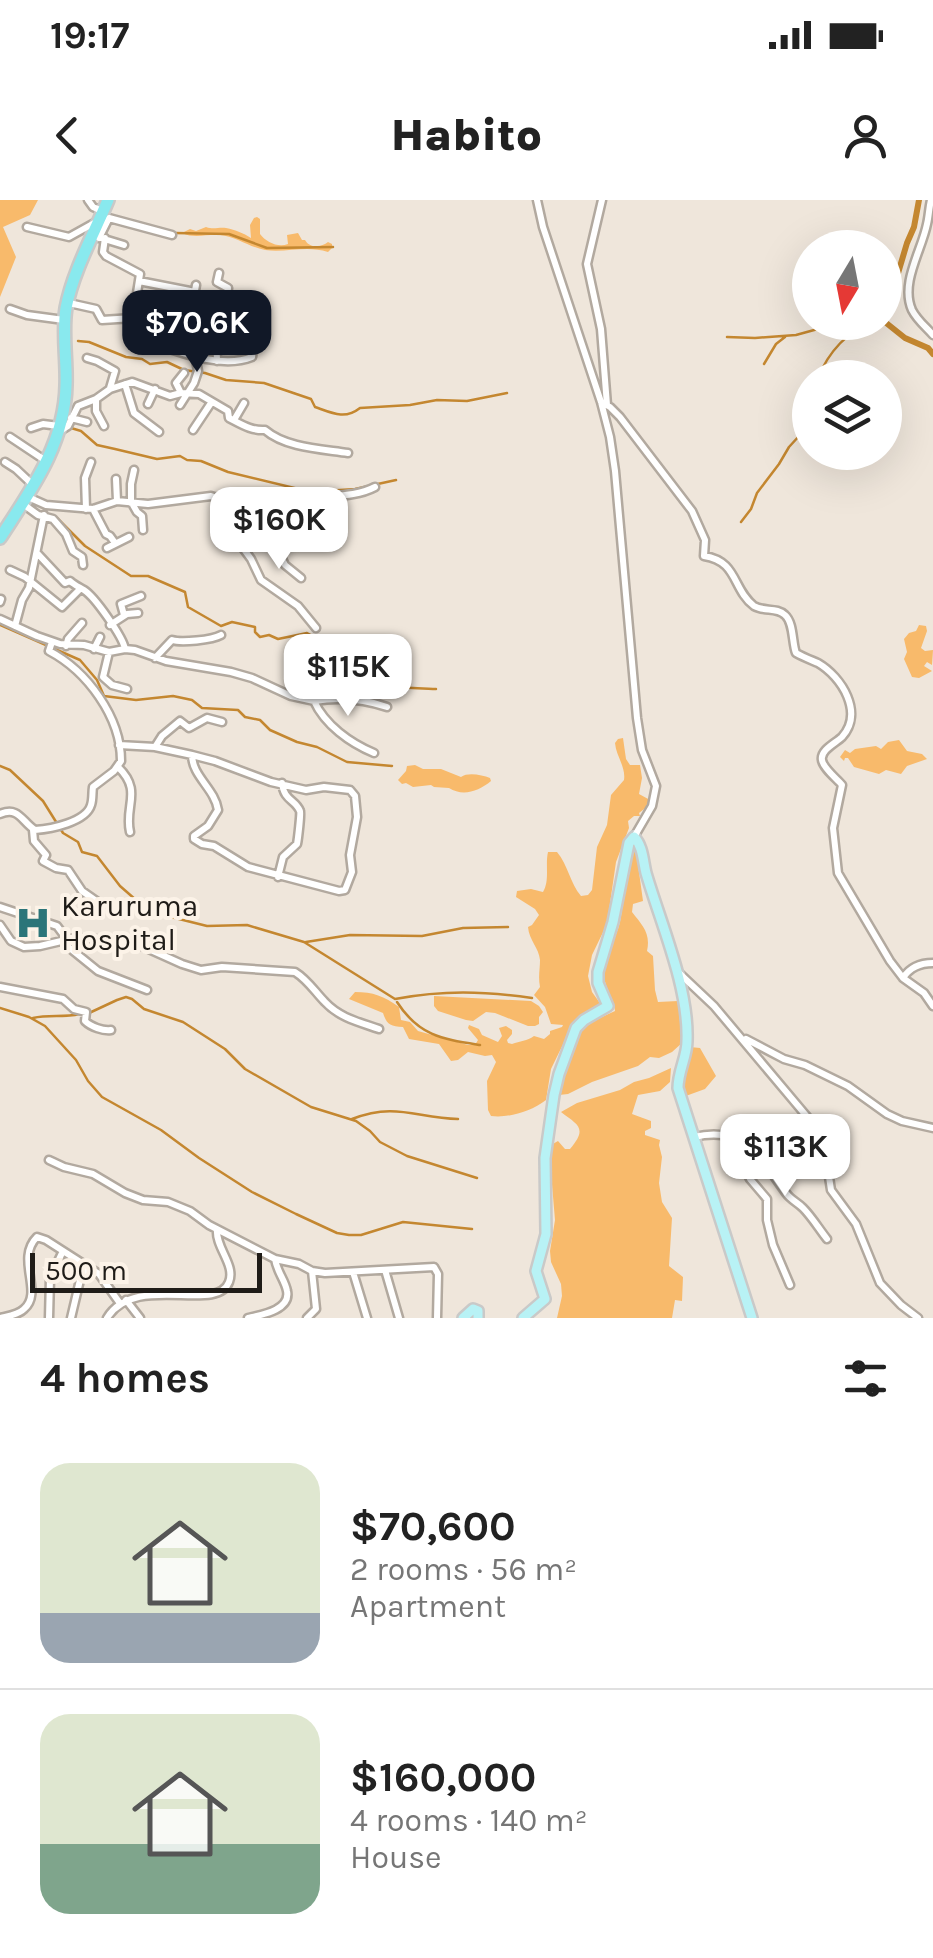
<!DOCTYPE html>
<html lang="en">
<head>
<meta charset="utf-8">
<style>
	:root { --surface:#fff; --page:#f6f6f6; --text:#222; --muted:#767676; --line:#e0e0e0; --accent:#111827 }
	body { margin:0; font-family:Karla,sans-serif; background:var(--page); color:var(--text); height:100vh; display:flex; flex-direction:column; font-size:38px; white-space:nowrap }
	* { box-sizing:border-box; margin:0 }
	p { font-size:32px; color:var(--muted) }
	.icon { flex:none; width:55px; height:55px; fill:none; stroke:currentColor; stroke-width:2; stroke-linecap:round; stroke-linejoin:round }
	.map { position:relative; height:1118px; overflow:hidden }
	.side { display:flex; flex-direction:column; background:var(--surface); flex:1 }
	.side>* { flex:none }
	.needle { width:65px; rotate:190deg }
	.buttons { position:absolute; left:792px; top:30px; display:grid; gap:20px }
	.buttons a { display:grid; place-items:center; width:110px; height:110px; border-radius:50%; background:var(--surface); box-shadow:0 10px 40px #0002; font-size:50px }
	.scale { position:absolute; left:30px; bottom:25px; width:232px; box-sizing:border-box; padding-left:10px; border:5px solid #1f1c18; border-top:0; font-size:28px; line-height:35px; white-space:nowrap; color:#1f1c18; -webkit-text-stroke:8px #fcf3e8; paint-order:stroke }
	.price { position:absolute; translate:-50% -85px; padding:0 22px; border-radius:20px; background:#fff; color:#222; font-size:32px; line-height:65px; filter:drop-shadow(0 2px 5px #0008) }
	.price::after { content:''; position:absolute; left:50%; top:60px; width:30px; height:22px; margin-left:-15px; background:inherit; clip-path:polygon(0 0,100% 0,50% 100%) }
	.price.active { background:var(--accent); color:#fff }
	ul { padding:0; list-style:none }
	li { display:flex; align-items:center; gap:30px; height:250px; padding:0 40px }
	li+li { border-top:2px solid var(--line) }
	li span { display:grid; place-items:center; flex:none; width:280px; height:200px; border-radius:30px; color:#555 }
	li>.icon { margin-inline-start:auto }
	span .icon { width:120px; height:120px; fill:#fffc; stroke-width:1 }
	li b { font-size:42px }
	h2 { display:flex; justify-content:space-between; align-items:center; height:120px; padding:0 40px; font-size:42px }
	.status { display:flex; justify-content:space-between; align-items:center; height:70px; padding:0 50px; background:var(--surface); direction:ltr }
	.status svg { height:28px; fill:currentColor }
	header { display:flex; justify-content:space-between; align-items:center; height:130px; padding:0 40px; background:var(--surface); font-size:45px; font-weight:800 }
	.map>svg:first-child { display:block }
	.green { fill:#f8ba6b }
	.lines { fill:none; stroke-linecap:round; stroke-linejoin:round }
	.stream { stroke:#c48730; stroke-width:2.5 }
	.river { stroke:#c48730; stroke-width:6 }
	.minor-casing { stroke:#b2a99f; stroke-width:11 }
	.major-casing { stroke:#c9c9c8; stroke-width:14 }
	.highway-casing { stroke:#c9c9c8; stroke-width:16 }
	.minor { stroke:#fff; stroke-width:6 }
	.major { stroke:#b8f2f5; stroke-width:9 }
	.highway { stroke:#89e9ee; stroke-width:11 }
	.labels { text-anchor:middle; dominant-baseline:central; stroke-width:8; stroke-linejoin:round; paint-order:stroke }
	.poi-label { font-size:30px; fill:#1f1c18; stroke:#fcf3e8; text-anchor:start }
</style>
</head>
<body>
<div class="status"><b>19:17</b><svg viewBox="0 0 49 12"><path d="M0 12V9h3v3zM5 12V6h3v6zM10 12V3h3v9zM15 12V0h3v12zM26 1h20v11H26zM47 4h2v5h-2z"/></svg></div>
<header><svg class="icon" aria-label="back" viewBox="0 0 24 24"><path d="M15 5l-7 7 7 7"/></svg>Habito<svg class="icon" aria-label="person" viewBox="0 0 24 24"><circle cx="12" cy="8" r="4"/><path d="M4 21q1-7 8-7t8 7"/></svg></header>
<div class="map">
<svg width="933" height="1118" viewBox="0 0 933 1118">
	<rect width="100%" height="100%" fill="#efe6db"/>
	<path class="green" d="M0,0H38L30,15L3,27L16,57L0,97Z
		M257,17L260,19V34C266,42 278,48 288,44L287,35L298,33L302,40H305C310,49 322,47 328,42L332,44V48L328,52C306,45 287,53 265,50C249,47 237,37 220,35C206,34 195,39 182,33L190,29L196,31L206,27C214,30 218,27 226,28C236,30 243,33 251,38L250,25L254,18Z
		M919,425L926,426L927,431L921,448L925,451L933,450L932,465L927,462L924,466L932,471L919,478L912,477L904,459L907,452L904,439L909,433L916,431Z
		M623,538L626,559L630,565H640L642,578L639,594L650,600L648,606L639,613L640,616H634L628,621L629,628L616,662L607,724L592,755L588,776L592,792L602,806L571,828L551,869L546,900C530,912 509,918 491,916L488,910L487,881L496,862L492,855L485,856L468,852L458,860L451,861L439,844L409,839L403,827C390,826 387,825 383,813L349,799L355,792C373,792 384,796 399,807L401,820L410,822L418,831L468,845H475L478,840L468,828L469,825L479,829L482,835L498,842L502,836L499,828L506,826L512,830V834L507,840L508,843L512,844C520,841 527,841 534,836L544,839L550,834V831L562,827L563,825L551,824L545,807L534,795L540,787C538,777 540,769 540,760C539,748 529,740 528,727L532,725L539,715L535,709L516,697L517,691L531,689L543,692C550,680 545,665 548,652H557C568,665 570,683 581,696L588,695L592,690L597,647L607,625L611,595L624,580C626,567 616,556 615,543L618,539Z
		M899,540L907,551L922,554L927,559L907,566L901,574L886,570L879,574L854,567L848,558H845L844,561L840,557L845,550L850,553L855,549L876,546L881,549L888,542Z
		M415,565L423,569H441L461,577C468,572 482,575 490,578L491,581C479,591 463,597 449,588L434,587L431,585L413,587L406,583L402,584L398,580L406,571L407,566Z
		M635,643L643,701L633,704L632,712C642,725 651,733 647,751L653,756L655,790L658,802L678,801L682,843L672,852L659,858L650,857L638,866L592,882L568,894L559,895C560,879 572,838 586,827C595,819 605,816 615,811C614,798 604,788 604,774C604,756 616,739 620,722C625,696 626,669 632,644Z
		M434,796L531,801L539,806L543,812L539,817V824L535,826H528L495,813L486,812L473,821L466,820L438,811L434,806Z
		M690,847L700,848L716,876L705,889L683,897L679,880Z
		M671,868L670,882L660,891L638,895L632,914L651,921V928L645,931V935L660,940L659,945L662,957L659,983L662,1002L672,1018L669,1066L683,1077L682,1101L675,1100L672,1118H557L562,1096L561,1084L551,1062L550,1051L555,1020L550,961L551,945L558,941L565,949H570C588,928 578,925 561,912L577,903L620,890L634,882L649,878Z"/>
	<g class="lines">
		<path class="stream" d="M175,33L229,34L267,48L333,47
			M727,137L755,138L796,135L825,127L862,126
			M78,141L89,142L126,157L142,159L150,164L167,162L184,170L205,173L226,180L264,183L311,199L315,207C332,213 345,220 360,208L410,205L437,200L467,201L507,193
			M764,164L776,144L785,137
			M818,178C828,153 848,129 875,122
			M71,228L81,231L97,245L115,249L157,259L180,256L187,260L201,261L228,272L311,292L355,289L396,280
			M30,305L40,312
			M57,318L85,346L131,376H148L185,392L188,407L221,426L232,422L255,427V432L260,437L269,435L278,439L307,433L316,438L339,437C348,447 355,461 364,471C382,489 412,488 436,489
			M741,322L751,309L757,293L779,264L789,247L810,224
			M0,425L80,460L97,480L104,496L136,500L173,496L192,500L202,508L238,510L245,517L260,520L270,530L297,542L317,547L347,562L392,566
			M0,566L10,570L43,601L63,633L78,642L82,652L97,656L120,686L136,700L167,716L207,726L247,725L304,742L395,799C443,790 483,791 532,798
			M306,742L350,735L422,736L463,728L508,727
			M397,802C419,836 442,839 480,845
			M0,808L29,817L45,826L76,860L88,881L102,897L161,930L199,958L252,992L296,1014L337,1033L349,1035H361L403,1022L472,1029
			M87,814L117,800L126,797L132,799L144,809L183,822L225,849L245,869L311,907L356,921L370,931L380,942L407,956L477,978
			M33,818C49,814 64,818 79,814
			M352,919C396,902 416,918 458,919"/>
		<path class="river" d="M885,95L892,89L896,80L907,43L914,27L919,0
			M885,122L905,138L928,148L933,154"/>
		<defs>
			<path id="minor" d="M88,0L93,7L102,11
				M537,0L543,27L601,202L610,237L615,271L637,518L642,550L656,586L652,606L634,637
				M602,0L587,64L601,129L607,205
				M931,0C929,8 929,16 927,24C922,50 900,83 912,110C917,120 926,127 933,135
				M27,27L69,37L96,22
				M99,38L109,18L172,35
				M101,38L124,45
				M139,81L195,92
				M69,103L96,109L102,120L133,118L140,74L106,56L103,52L105,38
				M191,107H210L227,96L228,88L217,82L219,73
				M10,109L27,115L64,120
				M130,119L132,131C153,134 145,140 159,145C186,155 225,168 252,157L253,150L250,139
				M216,133L217,161
				M87,158L97,161L115,171L110,188
				M125,184L134,213L159,232
				M181,193L176,183L184,173
				M96,199V211L104,226
				M601,202L610,207L620,217L692,311L705,340L704,356C738,361 732,389 754,406C764,412 777,407 785,415C794,423 792,443 796,453C803,457 811,460 818,463C842,477 864,513 842,537C836,543 820,550 822,560C823,568 837,579 842,585L833,628L838,673L890,761L903,778L924,793L933,806
				M148,204L155,189
				M180,205L194,183L198,171L189,124L196,85
				M71,218L87,222
				M234,220L244,203
				M31,228L43,224L59,226
				M193,230L211,203
				M60,231L68,226L78,206L96,199L110,189L132,182L170,196L181,193L199,194L228,211L229,218C241,224 251,231 265,230C286,248 322,249 348,253
				M10,237L46,261
				M5,262L16,269L33,285
				M116,279L117,301
				M28,297L46,305L93,309L117,301L148,304L211,296L224,300L236,309L263,308L289,314L300,300C325,294 352,299 375,287
				M131,303V284L134,270
				M23,304L38,315L53,319L66,334L73,351L82,357L83,365
				M133,305L137,312L142,316L143,330
				M86,309L85,278L91,262
				M93,309L106,334L110,336L115,343
				M236,309L235,325L237,340L251,359L261,380L298,406L316,428
				M237,337L256,333L270,334L285,365L301,378
				M107,348L129,337
				M37,353L65,383L70,381C74,385 79,387 84,390C95,397 123,437 125,449
				M10,370L25,377L62,407L80,389
				M0,402L1,399
				M124,415L121,404L141,396
				M0,419L37,436L60,444L84,445L109,452L125,449L135,450L166,461L231,472L252,478L291,496L314,501C325,525 350,543 374,553
				M110,425L127,414L138,413
				M15,426L22,400L29,388L44,315
				M66,446L68,439L82,423
				M94,449L100,437
				M109,452L103,477L112,485L127,489
				M155,458L172,440C181,443 212,440 221,435
				M314,501C338,497 364,499 387,507
				M119,545L155,547L192,555L215,561L271,582L306,590L324,587L350,590L355,596L357,617L350,655L352,672L345,690L339,691L248,667L214,646L202,644L194,639V636L208,626L218,610C215,589 192,576 192,555
				M155,547L162,536L180,521L189,528L207,518L222,522
				M118,567C143,591 124,606 130,632
				M0,614C19,606 22,622 35,630C51,629 86,622 91,605C93,599 92,593 93,587L114,571L121,561C121,517 87,471 49,451L52,442
				M33,630L34,641L46,655L43,661L56,668L68,670L82,691L102,705
				M278,677L283,657L297,644C298,639 301,613 300,611C295,599 284,601 282,583
				M0,707L57,726L66,738
				M0,725L11,741L24,747L40,746L74,738L110,740L142,746L182,764L201,770L222,767L295,772C308,780 315,792 325,802C340,818 359,822 379,829
				M61,741L98,771L147,790
				M678,772L714,806L809,919L824,944L831,990L856,1024L880,1083L901,1105L918,1118
				M903,778C910,767 921,763 933,763
				M0,787L63,799L74,809L86,812L85,821C91,827 103,831 111,830
				M746,839L784,859L805,865L848,886L887,914L902,921L933,928
				M694,937C745,925 760,957 786,993C791,1000 797,1002 803,1008C812,1017 819,1029 827,1039
				M729,937L750,979L767,999V1020L773,1045L790,1085
				M49,960L64,967L93,974L125,993L143,1000L168,1002L190,1011L209,1025L275,1059C277,1072 285,1080 287,1091C291,1110 261,1115 248,1118
				M275,1059L299,1064L312,1071L325,1073L434,1067L438,1074L437,1118
				M385,1070L399,1118
				M353,1072L367,1118
				M126,1100L140,1118
				M0,1118C8,1116 18,1115 24,1109C44,1092 15,1059 37,1037L46,1040L99,1074L119,1102
				M49,1118L50,1078L62,1053
				M71,1118L80,1080L87,1066
				M107,1118C135,1072 217,1114 229,1082C236,1065 215,1047 217,1029
				M307,1118L316,1109L312,1071"/>
			<path id="major" d="M463,1118L473,1109L478,1111V1118
				M523,1118L545,1099L536,1071L546,1034L545,958L554,895L559,874L576,828L584,820L608,806L598,783V772L613,722L629,643L634,637C643,646 643,661 646,673C661,724 689,788 687,841C687,857 678,871 678,888L752,1118"/>
			<path id="highway" d="M0,338C31,290 65,244 66,185C67,159 62,133 66,108C73,71 94,34 108,0"/>
		</defs>
		<use href="#minor" class="minor-casing"/>
		<use href="#major" class="major-casing"/>
		<use href="#highway" class="highway-casing"/>
		<use href="#minor" class="minor"/>
		<use href="#major" class="major"/>
		<use href="#highway" class="highway"/>
	</g>
	<defs>
		<symbol id="hospital-bare" viewBox="-9 -9 18 18"><path d="M-5-5h3v3.5h4V-5h3V5h-3V1.5h-4V5h-3Z" fill="#2b7579" stroke="#fcf3e8" stroke-width="2.5" paint-order="stroke"/></symbol>
	</defs>
	<g fill-rule="evenodd">
		<use href="#hospital-bare" x="8" y="698" width="50" height="50"/>
	</g>
	<g class="labels">
		<g class="poi-label">
			<text x="61" y="706">Karuruma<tspan x="61" dy="34">Hospital</tspan></text>
		</g>
	</g>
</svg>
<div class="buttons">
<a><svg class="needle" viewBox="-14 -14 28 28"><path d="M0-13l5 13h-10z" fill="#e53935"/><path d="M0 13l5-13h-10z" fill="#767676"/></svg></a>
<a><svg class="icon" aria-label="layers" viewBox="0 0 24 24"><path d="M12 4l9 5-9 5-9-5zM3 14l9 5 9-5"/></svg></a>
</div>
<div class="scale">500 m</div>
<b class="price active" style="left:197px;top:175px">$70.6K</b>
<b class="price" style="left:279px;top:372px">$160K</b>
<b class="price" style="left:348px;top:519px">$115K</b>
<b class="price" style="left:785px;top:999px">$113K</b>
</div>
<section class="side">
<h2>4 homes<svg class="icon" aria-label="filters" viewBox="0 0 24 24"><path d="M4 7h16M4 17h16"/><circle cx="9" cy="7" r="2"/><circle cx="15" cy="17" r="2"/></svg></h2>
<ul>
<li><span style="background:linear-gradient(#dfe7d0 75%,#9aa5b1 0)"><svg class="icon" aria-label="home" viewBox="0 0 24 24"><path d="M3 11l9-7 9 7M6 9v11h12V9"/></svg></span><div><b>$70,600</b><p>2 rooms · 56 m²</p><p>Apartment</p></div></li>
<li><span style="background:linear-gradient(#dfe7d0 65%,#7fa58c 0)"><svg class="icon" aria-label="home" viewBox="0 0 24 24"><path d="M3 11l9-7 9 7M6 9v11h12V9"/></svg></span><div><b>$160,000</b><p>4 rooms · 140 m²</p><p>House</p></div></li>
</ul>
</section>
</body>
</html>
